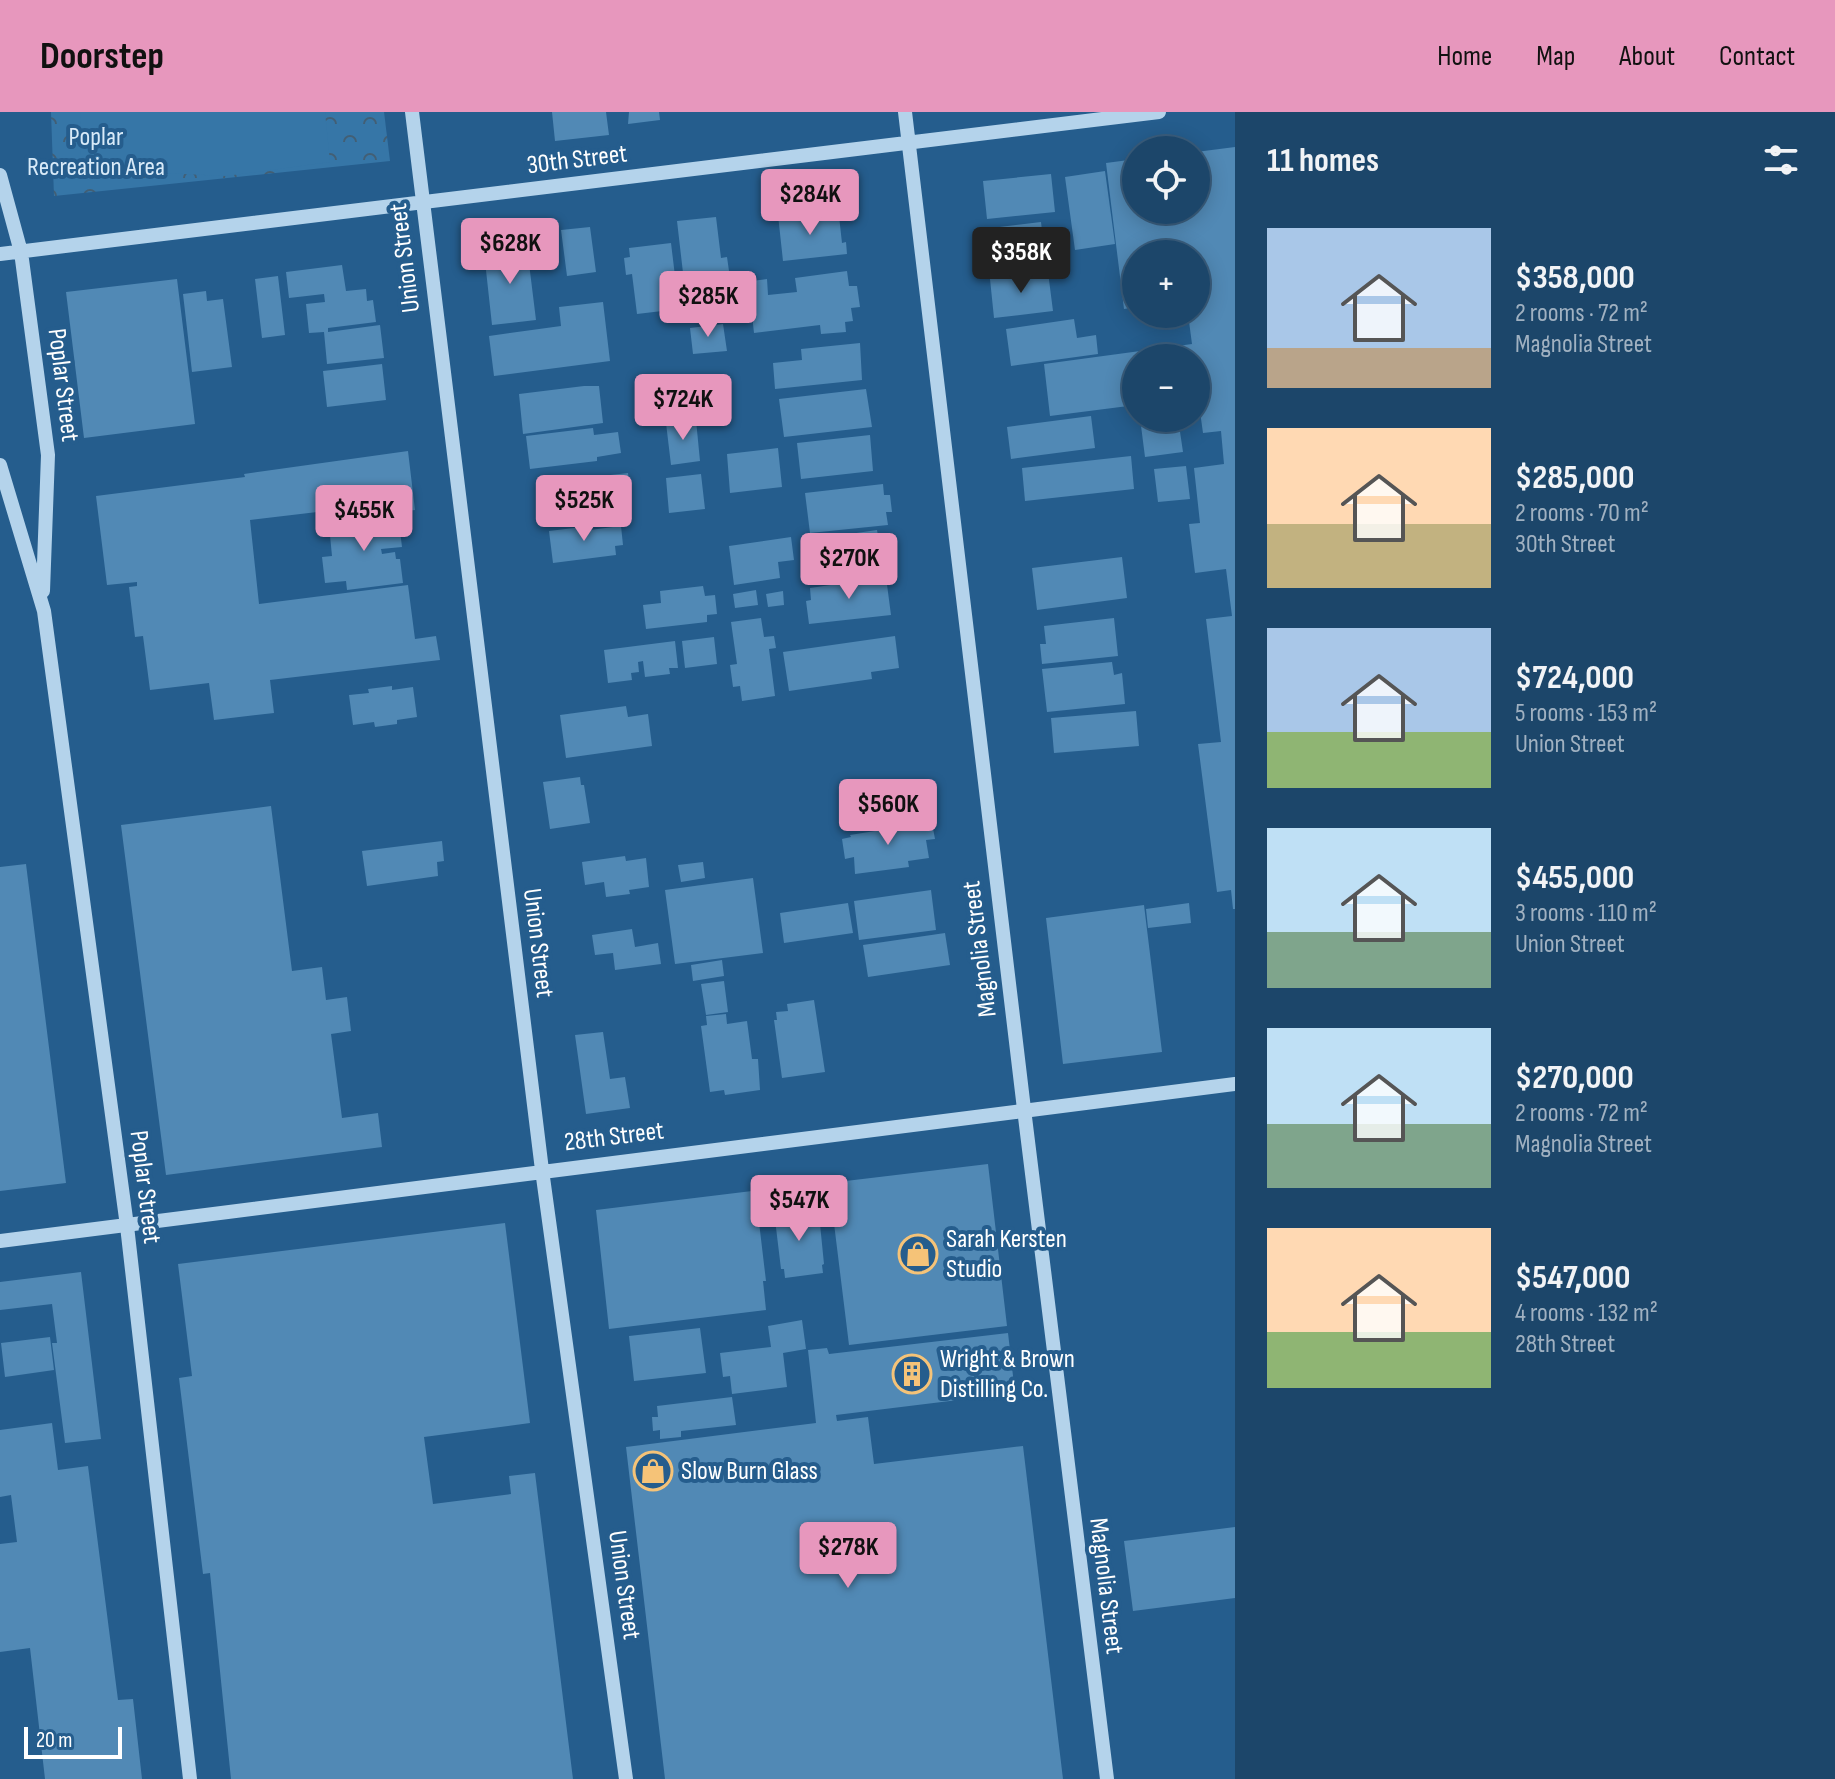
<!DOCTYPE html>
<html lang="en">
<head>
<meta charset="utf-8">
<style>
	:root { --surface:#1c466a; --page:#295072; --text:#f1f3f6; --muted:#a0b1c1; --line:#3a5e7e; --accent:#e797bd }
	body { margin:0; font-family:"Sofia Sans Condensed",sans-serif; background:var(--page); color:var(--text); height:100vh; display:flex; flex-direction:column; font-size:30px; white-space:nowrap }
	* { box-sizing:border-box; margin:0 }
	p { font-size:26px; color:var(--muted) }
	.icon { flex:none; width:44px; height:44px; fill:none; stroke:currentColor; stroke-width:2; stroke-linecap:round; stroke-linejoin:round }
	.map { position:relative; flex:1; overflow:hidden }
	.drawer { display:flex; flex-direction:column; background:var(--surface); width:600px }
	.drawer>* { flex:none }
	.controls { position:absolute; left:1122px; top:24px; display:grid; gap:16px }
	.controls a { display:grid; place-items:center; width:88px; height:88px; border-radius:50%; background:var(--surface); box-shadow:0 4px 20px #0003,0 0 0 2px var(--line); font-size:40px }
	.scale { position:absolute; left:24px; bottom:20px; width:98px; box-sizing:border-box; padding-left:8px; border:4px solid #fff; border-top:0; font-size:22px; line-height:28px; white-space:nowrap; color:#fff; -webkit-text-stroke:6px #255d8d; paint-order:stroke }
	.price { position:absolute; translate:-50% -68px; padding:0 18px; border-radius:8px; background:var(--accent); color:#111; font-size:26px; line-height:52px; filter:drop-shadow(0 2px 4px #0008) }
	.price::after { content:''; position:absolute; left:50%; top:48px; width:24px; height:18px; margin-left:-12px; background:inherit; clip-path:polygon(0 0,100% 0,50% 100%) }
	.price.on { background:#222; color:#fff }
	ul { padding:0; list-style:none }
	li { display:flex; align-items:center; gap:24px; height:200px; padding:0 32px }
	li span { display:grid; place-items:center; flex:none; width:224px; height:160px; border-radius:0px; color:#555 }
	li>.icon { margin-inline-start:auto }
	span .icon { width:96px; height:96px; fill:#fffc; stroke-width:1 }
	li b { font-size:34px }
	h2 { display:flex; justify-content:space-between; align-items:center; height:96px; padding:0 32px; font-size:34px }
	header { display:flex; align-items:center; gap:48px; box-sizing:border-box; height:112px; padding:0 40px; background:var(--accent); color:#111 }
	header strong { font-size:38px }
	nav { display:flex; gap:44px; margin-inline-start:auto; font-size:28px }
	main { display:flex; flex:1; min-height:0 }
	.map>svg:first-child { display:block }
	.forest { fill:url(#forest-crowns) }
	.pitch { fill:#3676a7 }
	.building { fill:#5189b5 }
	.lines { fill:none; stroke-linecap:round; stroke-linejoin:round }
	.minor { stroke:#b4d3eb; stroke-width:14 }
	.labels { text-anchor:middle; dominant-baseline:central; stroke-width:8; stroke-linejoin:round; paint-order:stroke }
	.park-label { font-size:26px; fill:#d8eaf8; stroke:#255d8d }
	.street-label { font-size:26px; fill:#fff; stroke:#255d8d }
	.poi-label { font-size:26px; fill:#fff; stroke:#255d8d; text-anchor:start }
</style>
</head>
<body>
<header>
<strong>Doorstep</strong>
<nav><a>Home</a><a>Map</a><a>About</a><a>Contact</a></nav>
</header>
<main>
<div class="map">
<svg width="1235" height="1667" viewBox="0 0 1235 1667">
	<defs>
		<pattern id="forest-crowns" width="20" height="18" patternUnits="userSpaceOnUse" patternTransform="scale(2)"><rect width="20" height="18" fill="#3676a7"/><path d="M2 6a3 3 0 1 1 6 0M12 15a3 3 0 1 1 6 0" fill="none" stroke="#425f75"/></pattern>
	</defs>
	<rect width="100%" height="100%" fill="#255d8d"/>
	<path class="forest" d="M51,0H384L390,49L54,84Z"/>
	<path class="pitch" d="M80,0H325L330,50L226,64L97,58L81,44Z"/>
	<path class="building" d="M552,0H606L609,23L555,29Z
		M629,0H659L660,8L628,12Z
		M1235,35V797H1233L1231,778L1217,780L1198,632L1221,630L1206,507L1232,504L1226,457L1195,461L1189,412L1200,411L1194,356L1224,352L1221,319L1203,321L1198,285H1196V246H1136V293L1050,304L1044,252L1192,232L1188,202H1196V142H1136V195L1124,197L1106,51L1136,47V98H1196V40Z
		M1105,59L1115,132L1075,138L1065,65Z
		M1051,62L1055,100L987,107L983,69Z
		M812,99L813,107L839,104L842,131L846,130L847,142L783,149L778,103Z
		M716,105L721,146L727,145L731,173L685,178L677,109Z
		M1041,110L1046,153L988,160L983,117Z
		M590,115L596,160L567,164L561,118Z
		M671,131L679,197L637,202L632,162L626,163L624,146L630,145L629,136Z
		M527,135L536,208L492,213L484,140Z
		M342,153L346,179L366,177L367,189L373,188L376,210L328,216V220L380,213L384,246L327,252L324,220L309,221L306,192L325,190L324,182L289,186L286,160Z
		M847,159L849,174H857L860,195L851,196L853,209L845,210L846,220L821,222L820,213L754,221L750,186H745L743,170L767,167L768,183L797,180L795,166Z
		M1048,160L1053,199L994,206L990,167Z
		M278,164L285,223L262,226L255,167Z
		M177,167L195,312L84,326L66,180Z
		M206,179L207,189L223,187L232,255L192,260L183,182Z
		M603,190L610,249L494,264L489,224L561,214L559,195Z
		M1074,207L1077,226L1096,223L1098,242L1011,254L1006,217Z
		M723,212L727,239L693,242L690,216Z
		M860,231L862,268L775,277L773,251L802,248L801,237Z
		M382,252L386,288L327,295L323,259Z
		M584,274H599L603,311L523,322L519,282Z
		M866,277L872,315L784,325L779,287Z
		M1091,304L1095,336L1011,347L1007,315Z
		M1140,306H1178L1183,340L1145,345Z
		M696,308L700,349L671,353L666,311Z
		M593,316L594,323L618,320L621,341L597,345V349L530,357L526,324Z
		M870,323L873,359L801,367L797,331Z
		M778,336L782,375L730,381L727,342Z
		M408,339L415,398L353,406L351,396L250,408L259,492L408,473L415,527L436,524L440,548L270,568L274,601L214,608L209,571L150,578L143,524L135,525L129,475L137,474V470L107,473L96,384L245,365L244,362Z
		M1131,344L1134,377L1025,389L1022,356Z
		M1186,354L1190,387L1158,390L1154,357Z
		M628,361L631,385L618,387L619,395L595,398L596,404L546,410L541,371Z
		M701,362L705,397L669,401L666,366Z
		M883,372L884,383H890L892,400H886L888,413L810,421L805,381Z
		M398,402L402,435L381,437L382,442L395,440L396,447H400L403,471L347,478L346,469L325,471L322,445L332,444L329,413L344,411L343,408Z
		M590,414V418L621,414L623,433L615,434L616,443L553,451L549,419Z
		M877,418L881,440L864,442L866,459L821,465L815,427Z
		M791,425L794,448L778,450L780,466L734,473L729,434Z
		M1122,445L1127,486L1037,498L1032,456Z
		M886,465L891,503L809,512L806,489L811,488L810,476Z
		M703,474L705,484L715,483L717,502L707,503V510L646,517L643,493L661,491L660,479Z
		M756,478L758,493L735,496L733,482Z
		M783,479L784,493L768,495L766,482Z
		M761,506L764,525L774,524L776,536L769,537L775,584L742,589L740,574L733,575L730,553L737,552L731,510Z
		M1114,506L1118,544L1042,552L1040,532H1046L1044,514Z
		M895,524L899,556L871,560L872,567L789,579L783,540Z
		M714,525L717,552L685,556L682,529Z
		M675,529L678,556H669L670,562L645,565L643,549L638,550L639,560L631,561L632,568L608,571L604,538Z
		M1112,550L1114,563L1122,561L1125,592L1047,600L1042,557Z
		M392,574V578L413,575L417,605L397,608V612L375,615L374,610L353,613L349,583L369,581L368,577Z
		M626,594L628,605L648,602L652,634L566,646L560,603Z
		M1136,599L1139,634L1054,641L1051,606Z
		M580,665L581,673H584L590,711L550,717L543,670Z
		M920,672L925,703L884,710L883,704L861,707L857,682Z
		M271,694L292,859L322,855L326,888L347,885L351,919L331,922L342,1006L378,1001L382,1035L166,1063L121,713Z
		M932,711L935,727L926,728L929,746L908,749L909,755L855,762L854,745L845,747L842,727L851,725L850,723L875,719V715Z
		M442,729L444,749L437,750L438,764L367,774L362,739Z
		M625,744L626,749L646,746L649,775L629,778L630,782L606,785L604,770L585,773L582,750Z
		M703,750L705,766L681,770L678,753Z
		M26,752L66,1071L0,1079V755Z
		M753,766L763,841L675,852L665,778Z
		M931,778L936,818L859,828L854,789Z
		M848,791L853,821L784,831L780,801Z
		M1189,791L1191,811L1148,816L1146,797Z
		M1144,793L1162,940L1063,952L1046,806Z
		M632,817L635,835L658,831L661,852L615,858L613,841L595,843L592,823Z
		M945,821L950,853L868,865L863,833Z
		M722,848L724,864L693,869L691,853Z
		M724,869L728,900L706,903L701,872Z
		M814,888L825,960L782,966L774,908H777L776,900L788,899L787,892Z
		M726,902L727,912L747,909L752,947H758L760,978L725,983L724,978L710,980L701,914L707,913L706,904Z
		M603,920L610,967L625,965L630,996L586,1002L575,923Z
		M988,1052L1007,1214L849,1233L829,1071Z
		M752,1079L753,1085H756L766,1169H763L766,1198L609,1217L596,1098Z
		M805,1095L808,1113L820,1112L824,1152L822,1153L823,1161L785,1166L784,1157H781L774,1099Z
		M505,1111L530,1311L424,1325L433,1392L511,1382L509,1364L535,1361L573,1667H231L210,1461L203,1462L179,1266L192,1264L178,1152Z
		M81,1160L101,1327L65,1331L52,1231H57L52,1192L0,1198V1170Z
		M802,1208L806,1237L783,1241L787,1275L732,1282L730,1264L723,1265L720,1241L771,1235L768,1214Z
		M700,1216L706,1261L634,1269L629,1224Z
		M1008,1221L1015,1281L836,1303L837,1309L868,1305L874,1352L1023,1334L1063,1667H665L626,1335L816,1311L808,1238L827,1236L829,1242Z
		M50,1225L54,1258L5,1265L1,1231Z
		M732,1285L736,1313L681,1319V1325L660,1327V1318L653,1319L652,1305H658L657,1294Z
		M52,1311L58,1358L88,1354L118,1588L133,1587L142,1667H45L30,1536L0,1540V1432L17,1430L11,1383L0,1385V1318Z
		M1235,1415V1486L1133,1499L1124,1429Z"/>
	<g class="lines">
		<path class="minor" d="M412,0L542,1058L626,1667
			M905,0L1024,997L1107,1667
			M0,63L21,140L48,343L43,479
			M0,142L1159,0
			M0,353L44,499L127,1114L190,1667
			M0,1129L1235,972"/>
	</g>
	<defs>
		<symbol id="shop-ring" viewBox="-11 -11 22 22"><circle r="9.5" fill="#255d8d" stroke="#f5c378" stroke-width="1.5"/><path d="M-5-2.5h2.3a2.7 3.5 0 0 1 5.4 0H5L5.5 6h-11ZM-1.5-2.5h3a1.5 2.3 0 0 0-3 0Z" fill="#f5c378"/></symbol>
		<symbol id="building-ring" viewBox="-11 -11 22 22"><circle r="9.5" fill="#255d8d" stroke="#f5c378" stroke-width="1.5"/><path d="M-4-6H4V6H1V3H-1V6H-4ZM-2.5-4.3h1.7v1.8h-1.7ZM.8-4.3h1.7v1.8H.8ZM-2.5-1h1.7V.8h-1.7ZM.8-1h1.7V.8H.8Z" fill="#f5c378"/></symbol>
	</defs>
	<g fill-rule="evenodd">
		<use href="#shop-ring" x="896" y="1120" width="44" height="44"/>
		<use href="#building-ring" x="890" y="1240" width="44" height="44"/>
		<use href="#shop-ring" x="631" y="1337" width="44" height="44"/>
	</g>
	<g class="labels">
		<g class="park-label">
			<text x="96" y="25">Poplar<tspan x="96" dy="30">Recreation Area</tspan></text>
		</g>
		<g class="street-label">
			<text transform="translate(577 48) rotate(-7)">30th Street</text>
			<text transform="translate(405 146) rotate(-97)">Union Street</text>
			<text transform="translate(63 273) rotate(83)">Poplar Street</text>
			<text transform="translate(538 831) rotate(83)">Union Street</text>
			<text transform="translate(980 837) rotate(-97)">Magnolia Street</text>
			<text transform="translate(614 1025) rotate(-7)">28th Street</text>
			<text transform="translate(145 1075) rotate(83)">Poplar Street</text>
			<text transform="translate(624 1473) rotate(82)">Union Street</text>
			<text transform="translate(1106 1474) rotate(83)">Magnolia Street</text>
		</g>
		<g class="poi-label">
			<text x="946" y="1127">Sarah Kersten<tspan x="946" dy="30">Studio</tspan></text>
			<text x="940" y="1247">Wright &amp; Brown<tspan x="940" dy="30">Distilling Co.</tspan></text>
			<text x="681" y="1359">Slow Burn Glass</text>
		</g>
	</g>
</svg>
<div class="controls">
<a><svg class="icon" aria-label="locate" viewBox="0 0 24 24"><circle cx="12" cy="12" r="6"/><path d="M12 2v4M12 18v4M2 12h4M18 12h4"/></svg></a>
<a>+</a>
<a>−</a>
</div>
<div class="scale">20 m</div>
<b class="price" style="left:810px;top:125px">$284K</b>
<b class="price" style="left:510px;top:174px">$628K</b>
<b class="price on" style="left:1021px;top:183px">$358K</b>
<b class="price" style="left:708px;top:227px">$285K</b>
<b class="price" style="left:683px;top:330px">$724K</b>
<b class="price" style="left:584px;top:431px">$525K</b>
<b class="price" style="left:364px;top:441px">$455K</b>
<b class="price" style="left:849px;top:489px">$270K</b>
<b class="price" style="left:888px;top:735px">$560K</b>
<b class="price" style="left:799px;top:1131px">$547K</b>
<b class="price" style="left:848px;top:1478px">$278K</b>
</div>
<section class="drawer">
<h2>11 homes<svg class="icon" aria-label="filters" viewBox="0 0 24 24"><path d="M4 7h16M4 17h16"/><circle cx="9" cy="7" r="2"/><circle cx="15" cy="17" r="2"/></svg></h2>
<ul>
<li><span style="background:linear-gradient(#a9c7e8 75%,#b9a48a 0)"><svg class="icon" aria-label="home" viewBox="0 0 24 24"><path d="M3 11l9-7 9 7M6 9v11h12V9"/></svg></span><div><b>$358,000</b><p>2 rooms · 72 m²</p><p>Magnolia Street</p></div></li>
<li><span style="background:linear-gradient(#ffd9b3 60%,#c2b280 0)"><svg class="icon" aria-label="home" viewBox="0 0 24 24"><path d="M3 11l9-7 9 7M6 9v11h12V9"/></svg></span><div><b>$285,000</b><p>2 rooms · 70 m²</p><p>30th Street</p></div></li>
<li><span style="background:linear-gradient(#a9c7e8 65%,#8fb573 0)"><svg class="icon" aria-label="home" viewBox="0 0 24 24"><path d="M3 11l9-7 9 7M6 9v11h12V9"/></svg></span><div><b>$724,000</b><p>5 rooms · 153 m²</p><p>Union Street</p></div></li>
<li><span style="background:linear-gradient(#bfe0f5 65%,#7fa58c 0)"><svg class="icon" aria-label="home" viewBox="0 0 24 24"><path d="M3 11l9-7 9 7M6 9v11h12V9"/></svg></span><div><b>$455,000</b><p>3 rooms · 110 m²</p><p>Union Street</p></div></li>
<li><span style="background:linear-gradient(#bfe0f5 60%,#7fa58c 0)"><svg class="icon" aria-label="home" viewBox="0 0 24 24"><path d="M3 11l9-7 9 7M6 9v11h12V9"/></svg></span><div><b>$270,000</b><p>2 rooms · 72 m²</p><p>Magnolia Street</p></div></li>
<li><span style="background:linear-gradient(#ffd9b3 65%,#8fb573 0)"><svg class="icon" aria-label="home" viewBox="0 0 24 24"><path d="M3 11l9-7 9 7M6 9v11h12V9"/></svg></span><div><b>$547,000</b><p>4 rooms · 132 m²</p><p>28th Street</p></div></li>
</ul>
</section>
</main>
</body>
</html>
